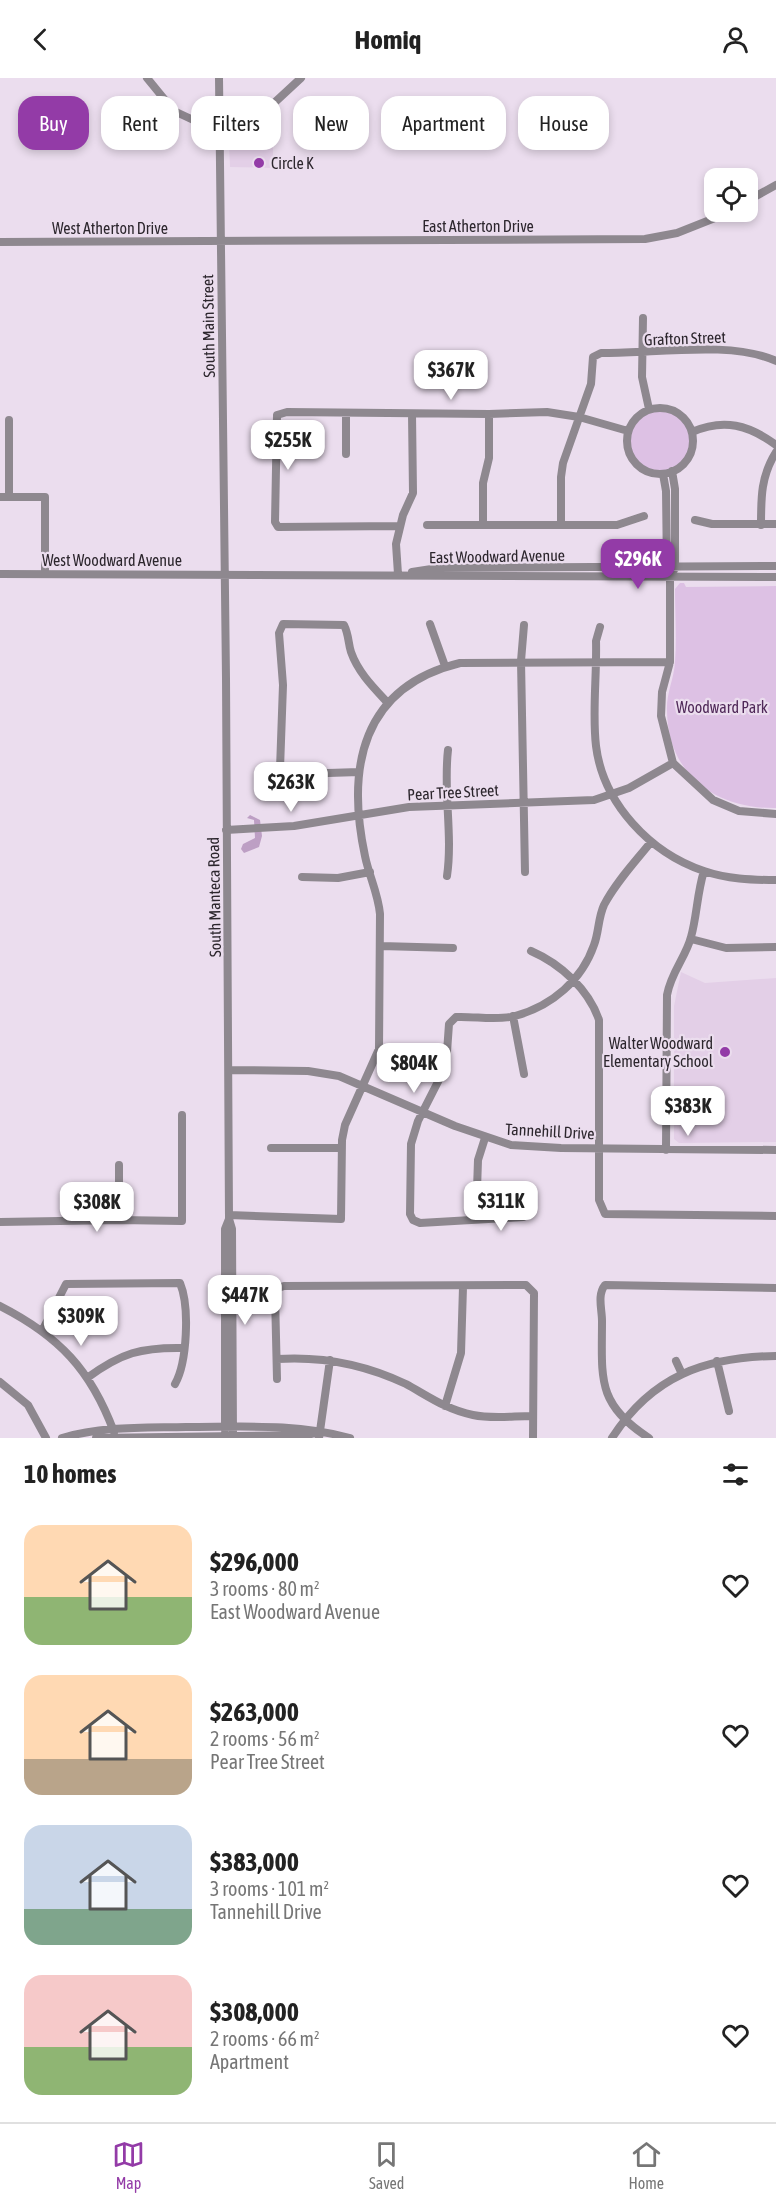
<!DOCTYPE html>
<html lang="en">
<head>
<meta charset="utf-8">
<style>
	:root { --surface:#fff; --page:#f6f6f6; --text:#222; --muted:#767676; --line:#e0e0e0; --accent:#933ba7 }
	body { margin:0; font-family:"Asap Condensed",sans-serif; background:var(--page); color:var(--text); height:100vh; display:flex; flex-direction:column; font-size:22px; white-space:nowrap }
	* { box-sizing:border-box; margin:0 }
	p { font-size:20px; color:var(--muted) }
	.icon { flex:none; width:33px; height:33px; fill:none; stroke:currentColor; stroke-width:2; stroke-linecap:round; stroke-linejoin:round }
	.map { position:relative; height:1360px; overflow:hidden }
	.side { display:flex; flex-direction:column; background:var(--surface); flex:1 }
	.side>* { flex:none }
	.banner { position:absolute; left:18px; top:18px; width:741px; height:54px; display:flex; gap:12px }
	.controls { position:absolute; left:704px; top:90px; display:grid; gap:12px }
	.controls a { display:grid; place-items:center; width:54px; height:54px; border-radius:12px; background:var(--surface); box-shadow:0 3px 9px #0003; font-size:30px }
	.price { position:absolute; translate:-50% -51px; padding:0 14px; border-radius:12px; background:#fff; color:#222; font-size:20px; line-height:39px; filter:drop-shadow(0 2px 3px #0008) }
	.price::after { content:''; position:absolute; left:50%; top:36px; width:18px; height:14px; margin-left:-9px; background:inherit; clip-path:polygon(0 0,100% 0,50% 100%) }
	.price.current { background:var(--accent); color:#fff }
	ul { padding:0; list-style:none }
	li { display:flex; align-items:center; gap:18px; height:150px; padding:0 24px }
	li span { display:grid; place-items:center; flex:none; width:168px; height:120px; border-radius:18px; color:#555 }
	li>.icon { margin-inline-start:auto }
	span .icon { width:72px; height:72px; fill:#fffc; stroke-width:1 }
	li b { font-size:26px }
	h2 { display:flex; justify-content:space-between; align-items:center; height:72px; padding:0 24px; font-size:26px }
	.tag { padding:0 21px; border-radius:18px; background:var(--surface); box-shadow:0 3px 9px #0003; font-size:21px; line-height:54px }
	.tag.current { background:var(--accent); color:#fff }
	header { display:flex; justify-content:space-between; align-items:center; height:78px; padding:0 24px; background:var(--surface); font-size:27px; font-weight:700 }
	.tabs { display:flex; justify-content:space-around; align-items:center; height:84px; border-top:2px solid var(--line); background:var(--surface); font-size:16px; color:var(--muted) }
	.tabs a { display:grid; justify-items:center; gap:3px }
	.tabs .current { color:var(--accent) }
	.map>svg:first-child { display:block }
	.built { fill:#e3cfe7 }
	.green { fill:#ddc1e4 }
	.water { fill:#bd9fc4 }
	.lines { fill:none; stroke-linecap:round; stroke-linejoin:round }
	.minor { stroke:#8e888f; stroke-width:8 }
	.poi-dot { fill:#933ba7; stroke:#ebddee; stroke-width:2 }
	.labels { text-anchor:middle; dominant-baseline:central; stroke-width:4.5; stroke-linejoin:round; paint-order:stroke }
	.poi-label { font-size:16px; fill:#2c262d; stroke:#ebddee; text-anchor:start }
	.street-label { font-size:16px; fill:#2c262d; stroke:#ebddee }
	.park-label { font-size:16px; fill:#502959; stroke:#ebddee }
</style>
</head>
<body>
<header><svg class="icon" aria-label="back" viewBox="0 0 24 24"><path d="M15 5l-7 7 7 7"/></svg>Homiq<svg class="icon" aria-label="person" viewBox="0 0 24 24"><circle cx="12" cy="8" r="4"/><path d="M4 21q1-7 8-7t8 7"/></svg></header>
<div class="map">
<svg width="776" height="1360" viewBox="0 0 776 1360">
	<rect width="100%" height="100%" fill="#ebddee"/>
	<path class="built" d="M271,34L273,37V90L230,89L229,64L233,57Z
		M681,894L705,905L776,900V1064L679,1065L674,1061V928Z"/>
	<path class="green" d="M630 363a30 30 0 1 1 60 0a30 30 0 1 1-60 0Z
		M680,505H684L686,509L776,508V730C716,731 668,697 667,633C666,616 674,601 675,584C677,560 675,535 675,511Z"/>
	<path class="water" d="M250,737L260,742L262,758L259,769L244,775L241,771L243,766L255,760L254,742L247,740Z"/>
	<g class="lines">
		<path class="minor" d="M147,0L174,33L219,54L260,38L301,0
			M219,0L226,600L229,1141L232,1151L233,1360
			M747,123L776,107
			M0,164L645,161L677,155L730,134
			M643,240L642,299L649,331
			M627 363a33 33 0 1 1 66 0a33 33 0 1 1-66 0Z
			M346,335V376
			M9,342V419
			M692,354C724,340 749,347 776,367
			M672,393L675,411V490L670,499V584L662,614L661,638L673,685L713,722L739,733L776,736
			M663,396L666,413L667,493
			M0,419H45V495
			M695,442L712,446H776
			M427,447H617L644,438
			M483,447V405L489,380V336
			M561,447V399L563,385L591,306L593,279L601,275C652,276 731,262 776,283
			M761,447C761,419 761,398 776,374
			M400,448L278,449L275,444L277,337L287,334L489,336L547,334L579,339L628,353
			M412,494L438,490L776,488
			M0,496L776,499
			M398,496L396,466L403,437L413,415L412,336
			M430,546L445,588
			M524,547L521,583L525,794
			M600,549L596,563C597,598 592,634 596,668C603,725 650,775 704,793C727,801 751,802 776,802
			M359,694L297,696L280,691L283,607L279,555L283,546L344,547C349,557 348,565 351,574C358,594 373,609 387,624
			M226,752L294,748L409,729L594,722L629,710L673,685
			M447,798C453,756 443,714 448,672
			M302,799L338,800L370,794
			M691,861L726,870L776,869
			M381,868L453,870
			M531,873C561,886 589,912 599,942V1122L605,1136L776,1138
			M513,938L524,996
			M229,992L308,993L339,998L455,1048L511,1067L561,1070L776,1072
			M271,1070H341
			M666,1072L667,917C671,894 686,879 691,859C697,838 697,815 704,793
			M229,1137L341,1141L342,1062L345,1047L379,971L380,836C378,815 369,798 365,778C346,689 362,609 460,585L670,584
			M523,1139L420,1145L413,1142L410,1136L411,1066L418,1043L446,988L449,946L456,939C475,938 496,943 515,938C552,928 582,902 594,867C599,854 598,840 604,827C616,804 635,784 651,764
			M476,1141L478,1082L485,1060
			M119,1142L182,1143V1037
			M0,1144L119,1142V1087
			M0,1228C59,1258 91,1292 114,1354
			M42,1253L66,1206L180,1205C190,1229 187,1285 175,1306
			M277,1281C323,1278 364,1286 406,1306C428,1318 447,1332 473,1337C492,1341 513,1338 532,1338
			M676,1283L682,1296
			M717,1283L729,1333
			M87,1300C121,1275 141,1269 184,1270
			M277,1301L275,1217L278,1210L284,1208L526,1207L534,1215L533,1360
			M0,1304L28,1327L46,1360
			M445,1328L461,1275L463,1209
			M225,1352V1151L229,1141
			M62,1360C103,1348 144,1350 186,1349C243,1349 294,1345 350,1360
			M96,1360L308,1357L318,1354
			M319,1360L330,1282
			M612,1360C652,1298 705,1279 776,1278
			M649,1360C596,1326 602,1300 602,1243C602,1231 597,1217 605,1207L776,1210"/>
	</g>
	<g class="poi-dot">
		<circle cx="259" cy="85" r="6"/>
		<circle cx="725" cy="974" r="6"/>
	</g>
	<g class="labels">
		<g class="poi-label">
			<text x="271" y="85">Circle K</text>
			<text x="713" y="965" text-anchor="end">Walter Woodward<tspan x="713" dy="18">Elementary School</tspan></text>
		</g>
		<g class="street-label">
			<text x="478" y="148">East Atherton Drive</text>
			<text x="110" y="150">West Atherton Drive</text>
			<text transform="translate(208 248) rotate(-91)">South Main Street</text>
			<text transform="translate(685 260) rotate(-2)">Grafton Street</text>
			<text transform="translate(497 478) rotate(-1)">East Woodward Avenue</text>
			<text x="112" y="482">West Woodward Avenue</text>
			<text transform="translate(453 714) rotate(-3)">Pear Tree Street</text>
			<text transform="translate(214 819) rotate(-91)">South Manteca Road</text>
			<text transform="translate(550 1053) rotate(3)">Tannehill Drive</text>
		</g>
		<g class="park-label">
			<text x="722" y="629">Woodward Park</text>
		</g>
	</g>
</svg>
<div class="controls">
<a><svg class="icon" aria-label="locate" viewBox="0 0 24 24"><circle cx="12" cy="12" r="6"/><path d="M12 2v4M12 18v4M2 12h4M18 12h4"/></svg></a>
</div>
<b class="price" style="left:451px;top:323px">$367K</b>
<b class="price" style="left:288px;top:393px">$255K</b>
<b class="price current" style="left:638px;top:512px">$296K</b>
<b class="price" style="left:291px;top:735px">$263K</b>
<b class="price" style="left:414px;top:1016px">$804K</b>
<b class="price" style="left:688px;top:1059px">$383K</b>
<b class="price" style="left:501px;top:1154px">$311K</b>
<b class="price" style="left:97px;top:1155px">$308K</b>
<b class="price" style="left:245px;top:1248px">$447K</b>
<b class="price" style="left:81px;top:1269px">$309K</b>
<div class="banner">
<a class="tag current">Buy</a>
<a class="tag">Rent</a>
<a class="tag">Filters</a>
<a class="tag">New</a>
<a class="tag">Apartment</a>
<a class="tag">House</a>
</div>
</div>
<section class="side">
<h2>10 homes<svg class="icon" aria-label="filters" viewBox="0 0 24 24"><path d="M4 7h16M4 17h16"/><circle cx="9" cy="7" r="2"/><circle cx="15" cy="17" r="2"/></svg></h2>
<ul>
<li><span style="background:linear-gradient(#ffd9b3 60%,#8fb573 0)"><svg class="icon" aria-label="home" viewBox="0 0 24 24"><path d="M3 11l9-7 9 7M6 9v11h12V9"/></svg></span><div><b>$296,000</b><p>3 rooms · 80 m²</p><p>East Woodward Avenue</p></div><svg class="icon" aria-label="heart" viewBox="0 0 24 24"><path d="M12 20l-8-8c-3-5 5-10 8-4 3-6 11-1 8 4z"/></svg></li>
<li><span style="background:linear-gradient(#ffd9b3 70%,#b9a48a 0)"><svg class="icon" aria-label="home" viewBox="0 0 24 24"><path d="M3 11l9-7 9 7M6 9v11h12V9"/></svg></span><div><b>$263,000</b><p>2 rooms · 56 m²</p><p>Pear Tree Street</p></div><svg class="icon" aria-label="heart" viewBox="0 0 24 24"><path d="M12 20l-8-8c-3-5 5-10 8-4 3-6 11-1 8 4z"/></svg></li>
<li><span style="background:linear-gradient(#c9d6e8 70%,#7fa58c 0)"><svg class="icon" aria-label="home" viewBox="0 0 24 24"><path d="M3 11l9-7 9 7M6 9v11h12V9"/></svg></span><div><b>$383,000</b><p>3 rooms · 101 m²</p><p>Tannehill Drive</p></div><svg class="icon" aria-label="heart" viewBox="0 0 24 24"><path d="M12 20l-8-8c-3-5 5-10 8-4 3-6 11-1 8 4z"/></svg></li>
<li><span style="background:linear-gradient(#f6c9c9 60%,#8fb573 0)"><svg class="icon" aria-label="home" viewBox="0 0 24 24"><path d="M3 11l9-7 9 7M6 9v11h12V9"/></svg></span><div><b>$308,000</b><p>2 rooms · 66 m²</p><p>Apartment</p></div><svg class="icon" aria-label="heart" viewBox="0 0 24 24"><path d="M12 20l-8-8c-3-5 5-10 8-4 3-6 11-1 8 4z"/></svg></li>
</ul>
</section>
<nav class="tabs">
<a class="current"><svg class="icon" aria-label="map" viewBox="0 0 24 24"><path d="M3 6l6-2 6 2 6-2v14l-6 2-6-2-6 2zM9 4v14M15 6v14"/></svg>Map</a>
<a><svg class="icon" aria-label="saved" viewBox="0 0 24 24"><path d="M7 4h10v16l-5-4-5 4z"/></svg>Saved</a>
<a><svg class="icon" aria-label="home" viewBox="0 0 24 24"><path d="M3 11l9-7 9 7M6 9v11h12V9"/></svg>Home</a>
</nav>
</body>
</html>
